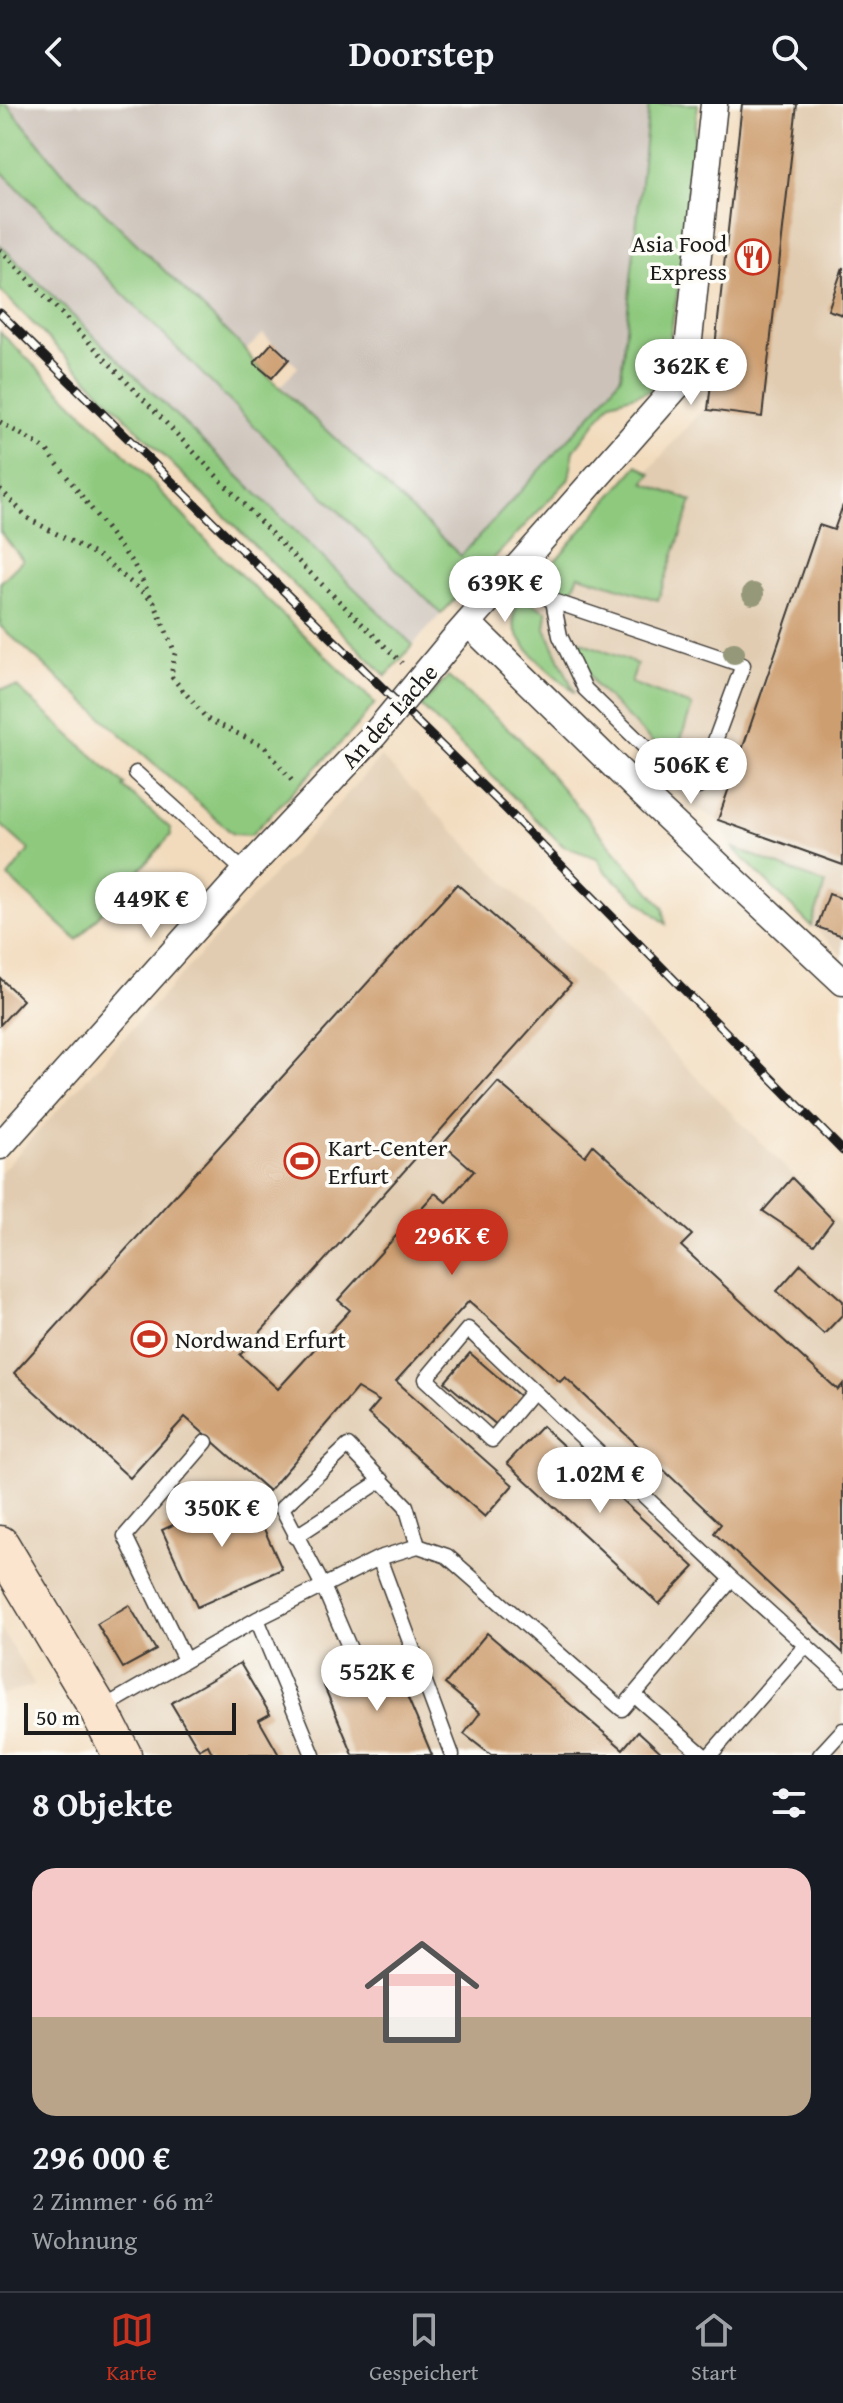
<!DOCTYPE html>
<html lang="de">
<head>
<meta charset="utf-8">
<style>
	:root { --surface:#171b24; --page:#242831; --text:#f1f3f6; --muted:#9ea1a6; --line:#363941; --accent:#c8321e }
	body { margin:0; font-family:"Gentium Book Plus",serif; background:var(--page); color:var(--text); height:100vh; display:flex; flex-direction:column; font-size:30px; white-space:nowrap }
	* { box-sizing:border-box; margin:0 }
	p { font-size:26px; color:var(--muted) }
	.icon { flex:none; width:44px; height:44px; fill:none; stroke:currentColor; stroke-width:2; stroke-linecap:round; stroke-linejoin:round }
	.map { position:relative; height:1651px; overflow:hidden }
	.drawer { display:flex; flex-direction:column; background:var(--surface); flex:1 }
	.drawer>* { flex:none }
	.scale { position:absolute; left:24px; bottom:20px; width:212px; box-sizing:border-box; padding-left:8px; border:4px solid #1c1c1c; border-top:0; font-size:22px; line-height:28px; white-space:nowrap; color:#1c1c1c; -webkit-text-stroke:6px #fdfcf7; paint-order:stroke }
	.price { position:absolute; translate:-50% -68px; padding:0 18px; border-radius:28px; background:#fff; color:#222; font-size:26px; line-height:52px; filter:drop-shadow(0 2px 4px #0008) }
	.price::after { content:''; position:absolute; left:50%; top:48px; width:24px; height:18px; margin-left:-12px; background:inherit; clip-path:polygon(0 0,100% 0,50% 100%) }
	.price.selected { background:var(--accent); color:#fff }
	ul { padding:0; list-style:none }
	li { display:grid; align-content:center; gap:16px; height:424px; padding:0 32px }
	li+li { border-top:2px solid var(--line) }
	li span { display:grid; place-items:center; height:248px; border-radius:24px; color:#555 }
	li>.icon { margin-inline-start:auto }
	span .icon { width:144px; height:144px; fill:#fffc; stroke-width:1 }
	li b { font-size:34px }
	h2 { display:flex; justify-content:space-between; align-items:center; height:96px; padding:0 32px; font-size:34px }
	header { display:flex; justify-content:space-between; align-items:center; height:104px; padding:0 32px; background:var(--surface); font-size:36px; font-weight:800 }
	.tab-bar { display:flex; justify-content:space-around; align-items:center; height:112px; border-top:2px solid var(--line); background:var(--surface); font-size:22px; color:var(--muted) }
	.tab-bar a { display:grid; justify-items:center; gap:4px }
	.tab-bar .selected { color:var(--accent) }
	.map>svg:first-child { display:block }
	.built { fill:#e1ccb1 }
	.industrial { fill:#ccc2b9 }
	.green { fill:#8ec97e; stroke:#55724d; stroke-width:2 }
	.building { fill:#cd9e6f }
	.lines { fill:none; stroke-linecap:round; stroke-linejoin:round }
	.service-casing { stroke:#3c3934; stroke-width:17 }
	.minor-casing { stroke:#3c3934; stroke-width:29 }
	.secondary-casing { stroke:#3c3934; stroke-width:41 }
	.path { stroke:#3c3934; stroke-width:5; stroke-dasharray:2 6; stroke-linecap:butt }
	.service { stroke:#fff; stroke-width:14 }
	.minor { stroke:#fff; stroke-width:26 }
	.secondary { stroke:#fce5cf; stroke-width:38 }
	.rail-casing { stroke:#1c1c1c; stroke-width:9 }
	.rail { stroke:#fdfcf7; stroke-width:6; stroke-dasharray:18; stroke-linecap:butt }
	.tree { fill:#96987a }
	.labels { text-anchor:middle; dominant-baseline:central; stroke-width:7; stroke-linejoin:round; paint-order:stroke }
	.poi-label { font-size:24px; fill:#1c1c1c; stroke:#fdfcf7; text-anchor:start }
	.street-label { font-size:24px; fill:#1c1c1c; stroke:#fdfcf7 }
</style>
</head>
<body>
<header><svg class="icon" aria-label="back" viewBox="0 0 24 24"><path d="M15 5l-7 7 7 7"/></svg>Doorstep<svg class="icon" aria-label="search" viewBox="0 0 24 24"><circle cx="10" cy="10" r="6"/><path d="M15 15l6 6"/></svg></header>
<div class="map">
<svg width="843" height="1651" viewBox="0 0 843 1651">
	<rect width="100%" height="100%" fill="#fdfcf7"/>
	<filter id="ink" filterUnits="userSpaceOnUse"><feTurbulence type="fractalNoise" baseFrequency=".0125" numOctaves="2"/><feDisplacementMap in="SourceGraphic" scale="16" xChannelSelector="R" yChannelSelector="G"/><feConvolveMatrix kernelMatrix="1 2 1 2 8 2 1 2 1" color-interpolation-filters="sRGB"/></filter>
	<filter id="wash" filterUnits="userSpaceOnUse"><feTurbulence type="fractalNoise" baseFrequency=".006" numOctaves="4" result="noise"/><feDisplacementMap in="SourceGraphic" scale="32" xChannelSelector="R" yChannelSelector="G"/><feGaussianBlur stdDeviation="1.8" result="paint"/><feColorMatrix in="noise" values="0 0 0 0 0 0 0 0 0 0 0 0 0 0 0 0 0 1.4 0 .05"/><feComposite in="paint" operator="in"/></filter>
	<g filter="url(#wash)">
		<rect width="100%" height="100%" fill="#f2dbbd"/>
		<path class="built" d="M739,0H843V852L732,743L718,716L693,703L532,550L523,511L705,302Z
			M381,653L843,1122V1651H140L97,1570L0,1406V1069Z
			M0,1523L35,1581L0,1591Z"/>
		<path class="industrial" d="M7,0H649L621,272L597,304L461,452L367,366L281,282L298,263L263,230L246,246L62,67Z
			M0,66L441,510L413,541L0,141Z"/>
		<path class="green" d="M0,0H7L62,67L246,246L254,259L461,452L597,304L621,272L649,0H698L677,192L665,262L649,287L611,298L574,346L569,375L441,510L0,66Z
			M0,141L413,541L386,572L147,335L0,186Z
			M0,228L133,358L219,450L375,599L356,623L251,731L233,730L0,522V479L23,456L0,428Z
			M638,361L651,370L644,379L692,397L658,496L579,471L571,489L542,472Z
			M520,497H528L547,508L545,524L575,589C556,571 507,538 514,509C514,507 519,499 520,497Z
			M572,534L637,560L631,579L692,602L673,659L595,581Z
			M448,573L519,634L663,803L666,820L605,767L597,754L563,742L421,602Z
			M17,583L125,681L123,683L170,724L171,731L77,836L8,773L29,746L0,720V585Z
			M732,743L826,780L811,822Z"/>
		<g id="blocks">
			<path class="building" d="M742,0H797L762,313L708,306Z
				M843,163V211L828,206Z
				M272,239L289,255L272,274L254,259Z
				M843,401V761L718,716L819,421L834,426Z
				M457,780L571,880L240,1251L278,1285L350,1206L338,1196L435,1089L446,1098L474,1067L443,1040L498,978L585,1052L593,1041L692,1131L681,1142L838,1286L843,1280V1549L714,1429L721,1420L565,1273L560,1278L469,1197L396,1277L513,1381L485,1413L368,1310L379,1297L357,1284L269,1387L185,1313L130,1374L14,1269Z
				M829,790L843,795V832L817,823Z
				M0,874L23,896L0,921Z
				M792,1074L833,1116L814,1141L763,1107Z
				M801,1160L843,1197V1210L824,1230L777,1187Z
				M470,1249L522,1294L498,1322L445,1278Z
				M542,1322L694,1463L659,1500L507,1359Z
				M247,1387L282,1465L197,1503L162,1426Z
				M129,1501L156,1546L123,1564L97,1520Z
				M487,1529L623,1645L638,1627L664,1651H491L464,1630L480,1609L445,1580Z
				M391,1554L432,1651H353L324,1582Z
				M240,1559L270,1610L259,1616L279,1651H213L208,1641L199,1646L171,1599Z"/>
		</g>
	</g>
	<g filter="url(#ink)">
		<use href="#blocks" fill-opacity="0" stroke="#3c3934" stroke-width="2"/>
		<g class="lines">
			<defs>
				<path id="service" d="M513,468L541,491L553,497L743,561L698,683L688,685L585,585L560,532L553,497
					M136,669L245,768
					M533,1287L492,1336L426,1275L468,1225L732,1475
					M295,1433L382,1376
					M379,1454L452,1651
					M257,1515L379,1454L418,1442L447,1452L622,1605L732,1475L843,1575
					M185,1556L125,1432L206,1338
					M356,1559L323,1482L282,1404L348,1342L406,1402L418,1442
					M634,1591L703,1651
					M101,1605L257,1515L313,1651
					M710,1651L806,1541
					M820,1651L843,1626"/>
				<path id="minor" d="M468,519L652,699L843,878
					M0,1042L245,768L375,630L453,536L685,273L714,0"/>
				<path id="secondary" d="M0,1441L99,1606L122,1651"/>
			</defs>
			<use href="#service" class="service-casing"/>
			<use href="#minor" class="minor-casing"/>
			<use href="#secondary" class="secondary-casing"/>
			<path class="path" d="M0,145L293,452L402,559
				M0,318L46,345L134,461L151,493
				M0,385L29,415L102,454L154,498L175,549L171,572L207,615L264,642L293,678"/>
			<use href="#service" class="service"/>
			<use href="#minor" class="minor"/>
			<use href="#secondary" class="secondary"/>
			<defs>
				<path id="rail" d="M0,209L504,703L843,1047"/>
			</defs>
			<use href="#rail" class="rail-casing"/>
			<use href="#rail" class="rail"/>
		</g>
		<g class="tree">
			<circle cx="753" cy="490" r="11"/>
			<circle cx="734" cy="549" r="11"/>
		</g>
	</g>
	<defs>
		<symbol id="restaurant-ring" viewBox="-11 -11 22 22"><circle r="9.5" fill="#fdfcf7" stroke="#c8321e" stroke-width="1.5"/><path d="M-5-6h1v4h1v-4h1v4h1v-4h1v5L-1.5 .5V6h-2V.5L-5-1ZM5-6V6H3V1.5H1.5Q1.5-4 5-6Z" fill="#c8321e"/></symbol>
		<symbol id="stadium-ring" viewBox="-11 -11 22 22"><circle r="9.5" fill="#fdfcf7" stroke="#c8321e" stroke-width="1.5"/><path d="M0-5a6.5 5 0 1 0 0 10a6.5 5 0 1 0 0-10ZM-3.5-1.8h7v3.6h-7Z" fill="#c8321e"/></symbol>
	</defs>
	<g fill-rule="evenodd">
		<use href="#restaurant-ring" x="733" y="133" width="40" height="40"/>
		<use href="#stadium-ring" x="282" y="1037" width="40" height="40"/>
		<use href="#stadium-ring" x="129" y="1215" width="40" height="40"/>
	</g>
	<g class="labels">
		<g class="poi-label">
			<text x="727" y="139" text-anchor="end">Asia Food<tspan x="727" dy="28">Express</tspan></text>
			<text x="328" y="1043">Kart-Center<tspan x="328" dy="28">Erfurt</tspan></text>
			<text x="175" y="1235">Nordwand Erfurt</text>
		</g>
		<g class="street-label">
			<text transform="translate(389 612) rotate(-48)">An der Lache</text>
		</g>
	</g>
</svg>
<div class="scale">50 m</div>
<b class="price" style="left:691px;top:303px">362K €</b>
<b class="price" style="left:505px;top:520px">639K €</b>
<b class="price" style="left:691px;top:702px">506K €</b>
<b class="price" style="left:151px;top:836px">449K €</b>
<b class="price selected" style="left:452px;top:1173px">296K €</b>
<b class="price" style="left:600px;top:1411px">1.02M €</b>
<b class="price" style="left:222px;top:1445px">350K €</b>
<b class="price" style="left:377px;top:1609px">552K €</b>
</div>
<section class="drawer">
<h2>8 Objekte<svg class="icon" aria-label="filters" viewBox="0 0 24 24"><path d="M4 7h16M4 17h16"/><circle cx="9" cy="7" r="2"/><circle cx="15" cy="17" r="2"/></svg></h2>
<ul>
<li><span style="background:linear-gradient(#f6c9c9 60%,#b9a48a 0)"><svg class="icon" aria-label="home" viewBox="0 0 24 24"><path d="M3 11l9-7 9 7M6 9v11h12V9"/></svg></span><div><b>296 000 €</b><p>2 Zimmer · 66 m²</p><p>Wohnung</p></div></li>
</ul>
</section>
<nav class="tab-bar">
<a class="selected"><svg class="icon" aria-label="map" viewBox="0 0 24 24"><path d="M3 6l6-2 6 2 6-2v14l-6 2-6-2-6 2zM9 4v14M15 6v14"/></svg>Karte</a>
<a><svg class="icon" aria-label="saved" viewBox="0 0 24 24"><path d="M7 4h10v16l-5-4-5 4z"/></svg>Gespeichert</a>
<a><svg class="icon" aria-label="home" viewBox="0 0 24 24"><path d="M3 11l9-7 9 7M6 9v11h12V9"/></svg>Start</a>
</nav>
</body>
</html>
